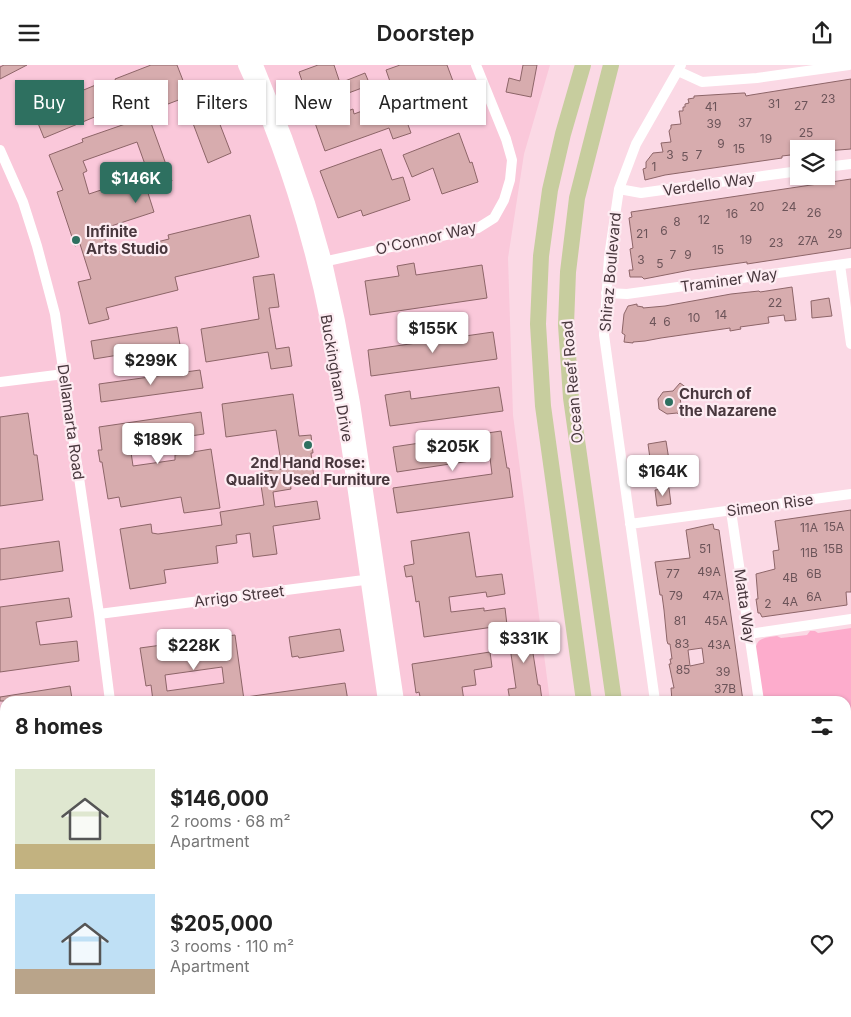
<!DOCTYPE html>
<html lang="en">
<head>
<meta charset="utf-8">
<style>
	:root { --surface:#fff; --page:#f6f6f6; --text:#222; --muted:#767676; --accent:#2e7060 }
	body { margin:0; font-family:Inter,sans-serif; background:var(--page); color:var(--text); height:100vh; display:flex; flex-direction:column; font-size:19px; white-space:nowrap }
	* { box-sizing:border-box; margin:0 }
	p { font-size:16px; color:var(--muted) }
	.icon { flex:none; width:28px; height:28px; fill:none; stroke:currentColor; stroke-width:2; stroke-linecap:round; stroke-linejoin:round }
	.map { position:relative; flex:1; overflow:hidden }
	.sheet { position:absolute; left:0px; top:631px; width:851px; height:321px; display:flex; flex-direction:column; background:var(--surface); border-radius:15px 15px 0 0; box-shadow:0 1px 4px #0004 }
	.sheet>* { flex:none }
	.guide { position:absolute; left:15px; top:15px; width:500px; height:45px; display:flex; gap:10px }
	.controls { position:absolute; left:790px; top:75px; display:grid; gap:10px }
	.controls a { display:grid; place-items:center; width:45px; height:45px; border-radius:0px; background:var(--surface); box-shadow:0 1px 4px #0004; font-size:25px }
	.price { position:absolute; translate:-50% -42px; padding:0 11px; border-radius:5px; background:#fff; color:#222; font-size:16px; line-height:32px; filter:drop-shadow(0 1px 2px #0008) }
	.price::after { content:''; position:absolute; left:50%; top:30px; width:15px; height:11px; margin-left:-8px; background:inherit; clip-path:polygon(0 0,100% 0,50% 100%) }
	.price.on { background:var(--accent); color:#fff }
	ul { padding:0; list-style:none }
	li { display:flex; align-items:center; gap:15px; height:125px; padding:0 15px }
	li span { display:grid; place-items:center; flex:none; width:140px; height:100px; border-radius:0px; color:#555 }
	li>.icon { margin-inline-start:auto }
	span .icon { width:60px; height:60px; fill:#fffc; stroke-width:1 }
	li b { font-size:21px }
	h2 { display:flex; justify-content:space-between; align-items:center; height:60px; padding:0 15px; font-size:21px }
	.pill { padding:0 18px; border-radius:0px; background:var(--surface); box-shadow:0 1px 4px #0004; font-size:18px; line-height:45px }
	.pill.on { background:var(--accent); color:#fff }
	header { display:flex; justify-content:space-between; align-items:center; height:65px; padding:0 15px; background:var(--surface); font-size:22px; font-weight:600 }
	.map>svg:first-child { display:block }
	.built { fill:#fac8da }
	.green { fill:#fdaccc }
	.building { fill:#d7acae; stroke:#8d6568; fill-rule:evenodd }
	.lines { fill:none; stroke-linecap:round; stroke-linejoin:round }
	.street { stroke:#fff; stroke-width:10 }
	.secondary { stroke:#fff; stroke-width:14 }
	.primary { stroke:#c7cd9e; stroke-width:16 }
	.poi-dot { fill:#2e7060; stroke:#fdecf2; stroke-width:2 }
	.labels { text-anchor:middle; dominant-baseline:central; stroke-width:4.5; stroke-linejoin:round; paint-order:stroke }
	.number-label { font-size:12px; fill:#6c5459 }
	.street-label { font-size:15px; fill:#48373d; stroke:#fdecf2 }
	.poi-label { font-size:15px; font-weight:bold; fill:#48373d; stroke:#fdecf2; text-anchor:start }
</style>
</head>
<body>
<header><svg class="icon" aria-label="menu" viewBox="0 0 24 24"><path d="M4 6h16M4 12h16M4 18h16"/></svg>Doorstep<svg class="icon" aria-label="share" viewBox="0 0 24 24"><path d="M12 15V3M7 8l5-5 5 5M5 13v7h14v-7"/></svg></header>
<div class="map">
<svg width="851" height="952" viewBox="0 0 851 952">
	<rect width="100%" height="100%" fill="#fbd9e5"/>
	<path class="built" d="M0,0H550L524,89L508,193L513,350L550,636H5V948H590V952H0Z"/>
	<path class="green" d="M851,563V654L846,653V636H762C760,623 750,588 758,577C762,572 771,572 777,571L781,573L807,570L810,566H815L818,568Z"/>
	<path class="building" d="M4,0H27L0,14V2Z
		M151,0H177L189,31L147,47L172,116L147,125L154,147L102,164L107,181L111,180L113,188L169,174L168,170L250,150L259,192L175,212L178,225L106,243L109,254L89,259L78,217L91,214L80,179L75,181L57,127L63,125L49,90L83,77L82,74L131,57L115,14ZM137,77L147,105L108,117L110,122L89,129L83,108L87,106L83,96Z
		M318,0H334L340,18L365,8L370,20L300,46L294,29L305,25L299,7Z
		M400,0H447L457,27L403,46L411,68L393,74L389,63L325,86L315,58L353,44L354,49L381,39L380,36L395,31L386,5Z
		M523,0H537L531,32L506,27L509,13L520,16Z
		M851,14V84L826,86V84H799V89L782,91V93L665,110L645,115L643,104L646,103V97L653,88L663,87L661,78L671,77L669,66L671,63V60L681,59L679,46H683V42H685V39L689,38L688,34L694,33V31L743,28H745L746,31L751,30Z
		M98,19L109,46L44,73L33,46L46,40L43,34L71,23L74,29Z
		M209,31L231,88L208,98L186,40Z
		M459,68L470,98L472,97L478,117L442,129L433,103L412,112L403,90Z
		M381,84L392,115L403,112L410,135L363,151L361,145L338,153L320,106Z
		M851,114V183L747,199V197L690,205L644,214L642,212H630L629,205H633L630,184L633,183L629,153L632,152L631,147Z
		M414,198L416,210L482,200L487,233L370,250L365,216L399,211L397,201Z
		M274,209L279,242L269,243L276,284L289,282L292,301L271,304L268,287L206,297L201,264L259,254L253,212Z
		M792,222L796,255L785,256L784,250L768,252L769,258L740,262L741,264L730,266V263L661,273L645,276L633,277V278L624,277L625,270L622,268L624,249L628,241L637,239V241L643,242V243L665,241L731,229L759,226L760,227Z
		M829,233L832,251L812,253L811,236Z
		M177,262L180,280L94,294L91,276Z
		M493,267L497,294L371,311L368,285Z
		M200,305L203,323L101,337L99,319Z
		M680,318L687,323L680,332L681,340L690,347L685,353L677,348L667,349L659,344L658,334L663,327L673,326Z
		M499,322L503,346L390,361L385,330L410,326L411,334Z
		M293,329L299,371L311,370L313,388H311L314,413L290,416L291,424L273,427L275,442L317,436L320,454L273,461L277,489L253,492L250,468L236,470L237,478L216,481L218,498L164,505L166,518L130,524L120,464L151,459L152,468L158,469L222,460L220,447L264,440L259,407L282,404L276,365L226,372L222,339Z
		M201,347L204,369L130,380L133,401L175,395V390L211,384L220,443L184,448L181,432L121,442L119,432L108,434L102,397H100L98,385H102L99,362Z
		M28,348L34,390H37L43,435L0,441V352Z
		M501,366L507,403H509L513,432L397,448L393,423L492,409L490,393L397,407L393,382Z
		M666,376L669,395H671L673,403L667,404V406L652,408L648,379Z
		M669,423L671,439L657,441L655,425Z
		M851,445V527H846L847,540L762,552L760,548H758L756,534H758L756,509L775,504L773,486L779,485L775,456Z
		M713,459L714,464L719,465L743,636H672L671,623H674L669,599H671L670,594H672L670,579H668L667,576L664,545L662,530H660L655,497L690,493L686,465ZM702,583L704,598L690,601L688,585Z
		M469,467L476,512L502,509L505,529L487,532L486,527L449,532L451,547L484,543V546L505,543L507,560L424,572L419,536L416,537L412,511L406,512L404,501L414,499L411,476Z
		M59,476L63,506L0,515V484Z
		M69,533L72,552L36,557L40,580L77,576L79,596L0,607V542Z
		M532,559L535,581L532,582L538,620H540L542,635L510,636L508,624L516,623L507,562Z
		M340,564L344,586L299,593L298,591L292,592L289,572Z
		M235,570L244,635L233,636H153L151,620L146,621L140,583ZM222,602L224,618L167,626L165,610Z
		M490,587L492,602L474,605L476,620L462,622L464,636H421L419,627L416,628L412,599Z
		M345,618L348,636H246V632Z
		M70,621L72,634H67V636H0V632Z"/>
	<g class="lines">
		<path class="street" d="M678,6L702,17L757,13L849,0
			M0,85L23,137L37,181L55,249L99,549L110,636
			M826,102L851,99
			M619,124L641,128L799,106
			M318,198L478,163L494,153L504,135L510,115L512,95L506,74L476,0
			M840,200L851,279
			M606,228L627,229L851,198
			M0,317L64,309
			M731,446L759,636
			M630,459L851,429
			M99,549L372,514
			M749,569L851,554
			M655,636L604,270L609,192L619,124L636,79L681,0
			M846,658H851
			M0,765L5,764
			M846,778H851
			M698,948L699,952
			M823,948L824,952
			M156,949L168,948"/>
		<path class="secondary" d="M245,0C282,80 311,172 328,259C339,314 347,371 355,427C365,497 375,566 385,636
			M256,0L285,72L308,138L325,197L338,256L353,338L397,636
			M427,948V952
			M437,948L438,952"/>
		<path class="primary" d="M583,0L563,69L550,125L541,191L538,259L543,341L584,636
			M611,0L577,133L568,207L566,260L571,333L614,636
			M625,948V952
			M654,948V952"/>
	</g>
	<g class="poi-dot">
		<circle cx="76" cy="175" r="5"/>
		<circle cx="669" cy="337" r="5"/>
		<circle cx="308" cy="380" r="5"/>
	</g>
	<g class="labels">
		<g class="number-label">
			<text x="828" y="33">23</text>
			<text x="774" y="38">31</text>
			<text x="801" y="40">27</text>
			<text x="711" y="41">41</text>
			<text x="745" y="57">37</text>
			<text x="714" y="58">39</text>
			<text x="806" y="67">25</text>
			<text x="766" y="73">19</text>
			<text x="721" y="78">9</text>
			<text x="739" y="83">15</text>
			<text x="670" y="89">3</text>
			<text x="699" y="89">7</text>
			<text x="685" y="91">5</text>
			<text x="654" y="101">1</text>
			<text x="757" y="141">20</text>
			<text x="789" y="141">24</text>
			<text x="814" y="147">26</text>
			<text x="732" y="148">16</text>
			<text x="704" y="154">12</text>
			<text x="677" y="156">8</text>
			<text x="664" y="165">6</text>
			<text x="642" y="168">21</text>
			<text x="835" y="168">29</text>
			<text x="746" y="174">19</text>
			<text x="808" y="175">27A</text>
			<text x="776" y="177">23</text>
			<text x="718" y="184">15</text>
			<text x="673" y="189">7</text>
			<text x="688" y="189">9</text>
			<text x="641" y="194">3</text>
			<text x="660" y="198">5</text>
			<text x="775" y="237">22</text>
			<text x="721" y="249">14</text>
			<text x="694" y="252">10</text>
			<text x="653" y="256">4</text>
			<text x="667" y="256">6</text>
			<text x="834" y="461">15A</text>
			<text x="809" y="462">11A</text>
			<text x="705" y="483">51</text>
			<text x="833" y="483">15B</text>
			<text x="809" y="487">11B</text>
			<text x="709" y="506">49A</text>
			<text x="673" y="508">77</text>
			<text x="814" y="508">6B</text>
			<text x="790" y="512">4B</text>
			<text x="676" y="530">79</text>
			<text x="713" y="530">47A</text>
			<text x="814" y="531">6A</text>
			<text x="790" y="536">4A</text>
			<text x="768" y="538">2</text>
			<text x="680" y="555">81</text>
			<text x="716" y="555">45A</text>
			<text x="682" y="578">83</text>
			<text x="719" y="579">43A</text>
			<text x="683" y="604">85</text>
			<text x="723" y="606">39</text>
			<text x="725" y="623">37B</text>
		</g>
		<g class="street-label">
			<text transform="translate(709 119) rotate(-8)">Verdello Way</text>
			<text transform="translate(426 173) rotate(-13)">O'Connor Way</text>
			<text transform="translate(610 207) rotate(-85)">Shiraz Boulevard</text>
			<text transform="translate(729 215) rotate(-8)">Traminer Way</text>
			<text transform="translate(337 313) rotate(80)">Buckingham Drive</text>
			<text transform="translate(572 317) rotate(-95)">Ocean Reef Road</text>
			<text transform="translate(71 357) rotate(82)">Dellamarta Road</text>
			<text transform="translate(770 440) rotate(-8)">Simeon Rise</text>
			<text transform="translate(239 531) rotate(-7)">Arrigo Street</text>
			<text transform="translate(745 541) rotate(82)">Matta Way</text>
		</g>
		<g class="poi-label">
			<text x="86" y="166">Infinite<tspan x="86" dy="17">Arts Studio</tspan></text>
			<text x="679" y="328">Church of<tspan x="679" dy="17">the Nazarene</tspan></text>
			<text x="308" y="397" text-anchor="middle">2nd Hand Rose:<tspan x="308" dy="17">Quality Used Furniture</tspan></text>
		</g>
	</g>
</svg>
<div class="controls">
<a><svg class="icon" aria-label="layers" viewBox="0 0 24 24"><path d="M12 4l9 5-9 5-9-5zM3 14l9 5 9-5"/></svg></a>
</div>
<b class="price on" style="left:136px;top:139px">$146K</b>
<b class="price" style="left:433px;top:289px">$155K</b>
<b class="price" style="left:151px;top:321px">$299K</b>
<b class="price" style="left:158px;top:400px">$189K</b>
<b class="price" style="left:453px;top:407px">$205K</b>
<b class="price" style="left:663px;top:432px">$164K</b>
<b class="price" style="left:524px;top:599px">$331K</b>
<b class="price" style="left:194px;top:606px">$228K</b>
<div class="guide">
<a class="pill on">Buy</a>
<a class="pill">Rent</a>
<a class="pill">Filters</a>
<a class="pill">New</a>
<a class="pill">Apartment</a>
</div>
<section class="sheet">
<h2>8 homes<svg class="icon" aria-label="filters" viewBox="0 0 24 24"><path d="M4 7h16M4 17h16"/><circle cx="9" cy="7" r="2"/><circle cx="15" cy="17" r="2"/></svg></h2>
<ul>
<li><span style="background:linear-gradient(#dfe7d0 75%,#c2b280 0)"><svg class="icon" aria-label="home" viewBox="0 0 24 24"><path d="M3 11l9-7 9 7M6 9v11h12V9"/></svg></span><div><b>$146,000</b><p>2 rooms · 68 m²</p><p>Apartment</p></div><svg class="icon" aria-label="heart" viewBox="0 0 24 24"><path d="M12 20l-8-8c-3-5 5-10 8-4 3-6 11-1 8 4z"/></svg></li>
<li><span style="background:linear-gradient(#bfe0f5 75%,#b9a48a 0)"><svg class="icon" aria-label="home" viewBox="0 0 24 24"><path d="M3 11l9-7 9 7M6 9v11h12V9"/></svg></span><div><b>$205,000</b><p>3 rooms · 110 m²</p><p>Apartment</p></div><svg class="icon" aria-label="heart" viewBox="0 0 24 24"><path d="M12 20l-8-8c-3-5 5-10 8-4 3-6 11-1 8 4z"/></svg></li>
</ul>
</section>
</div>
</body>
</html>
